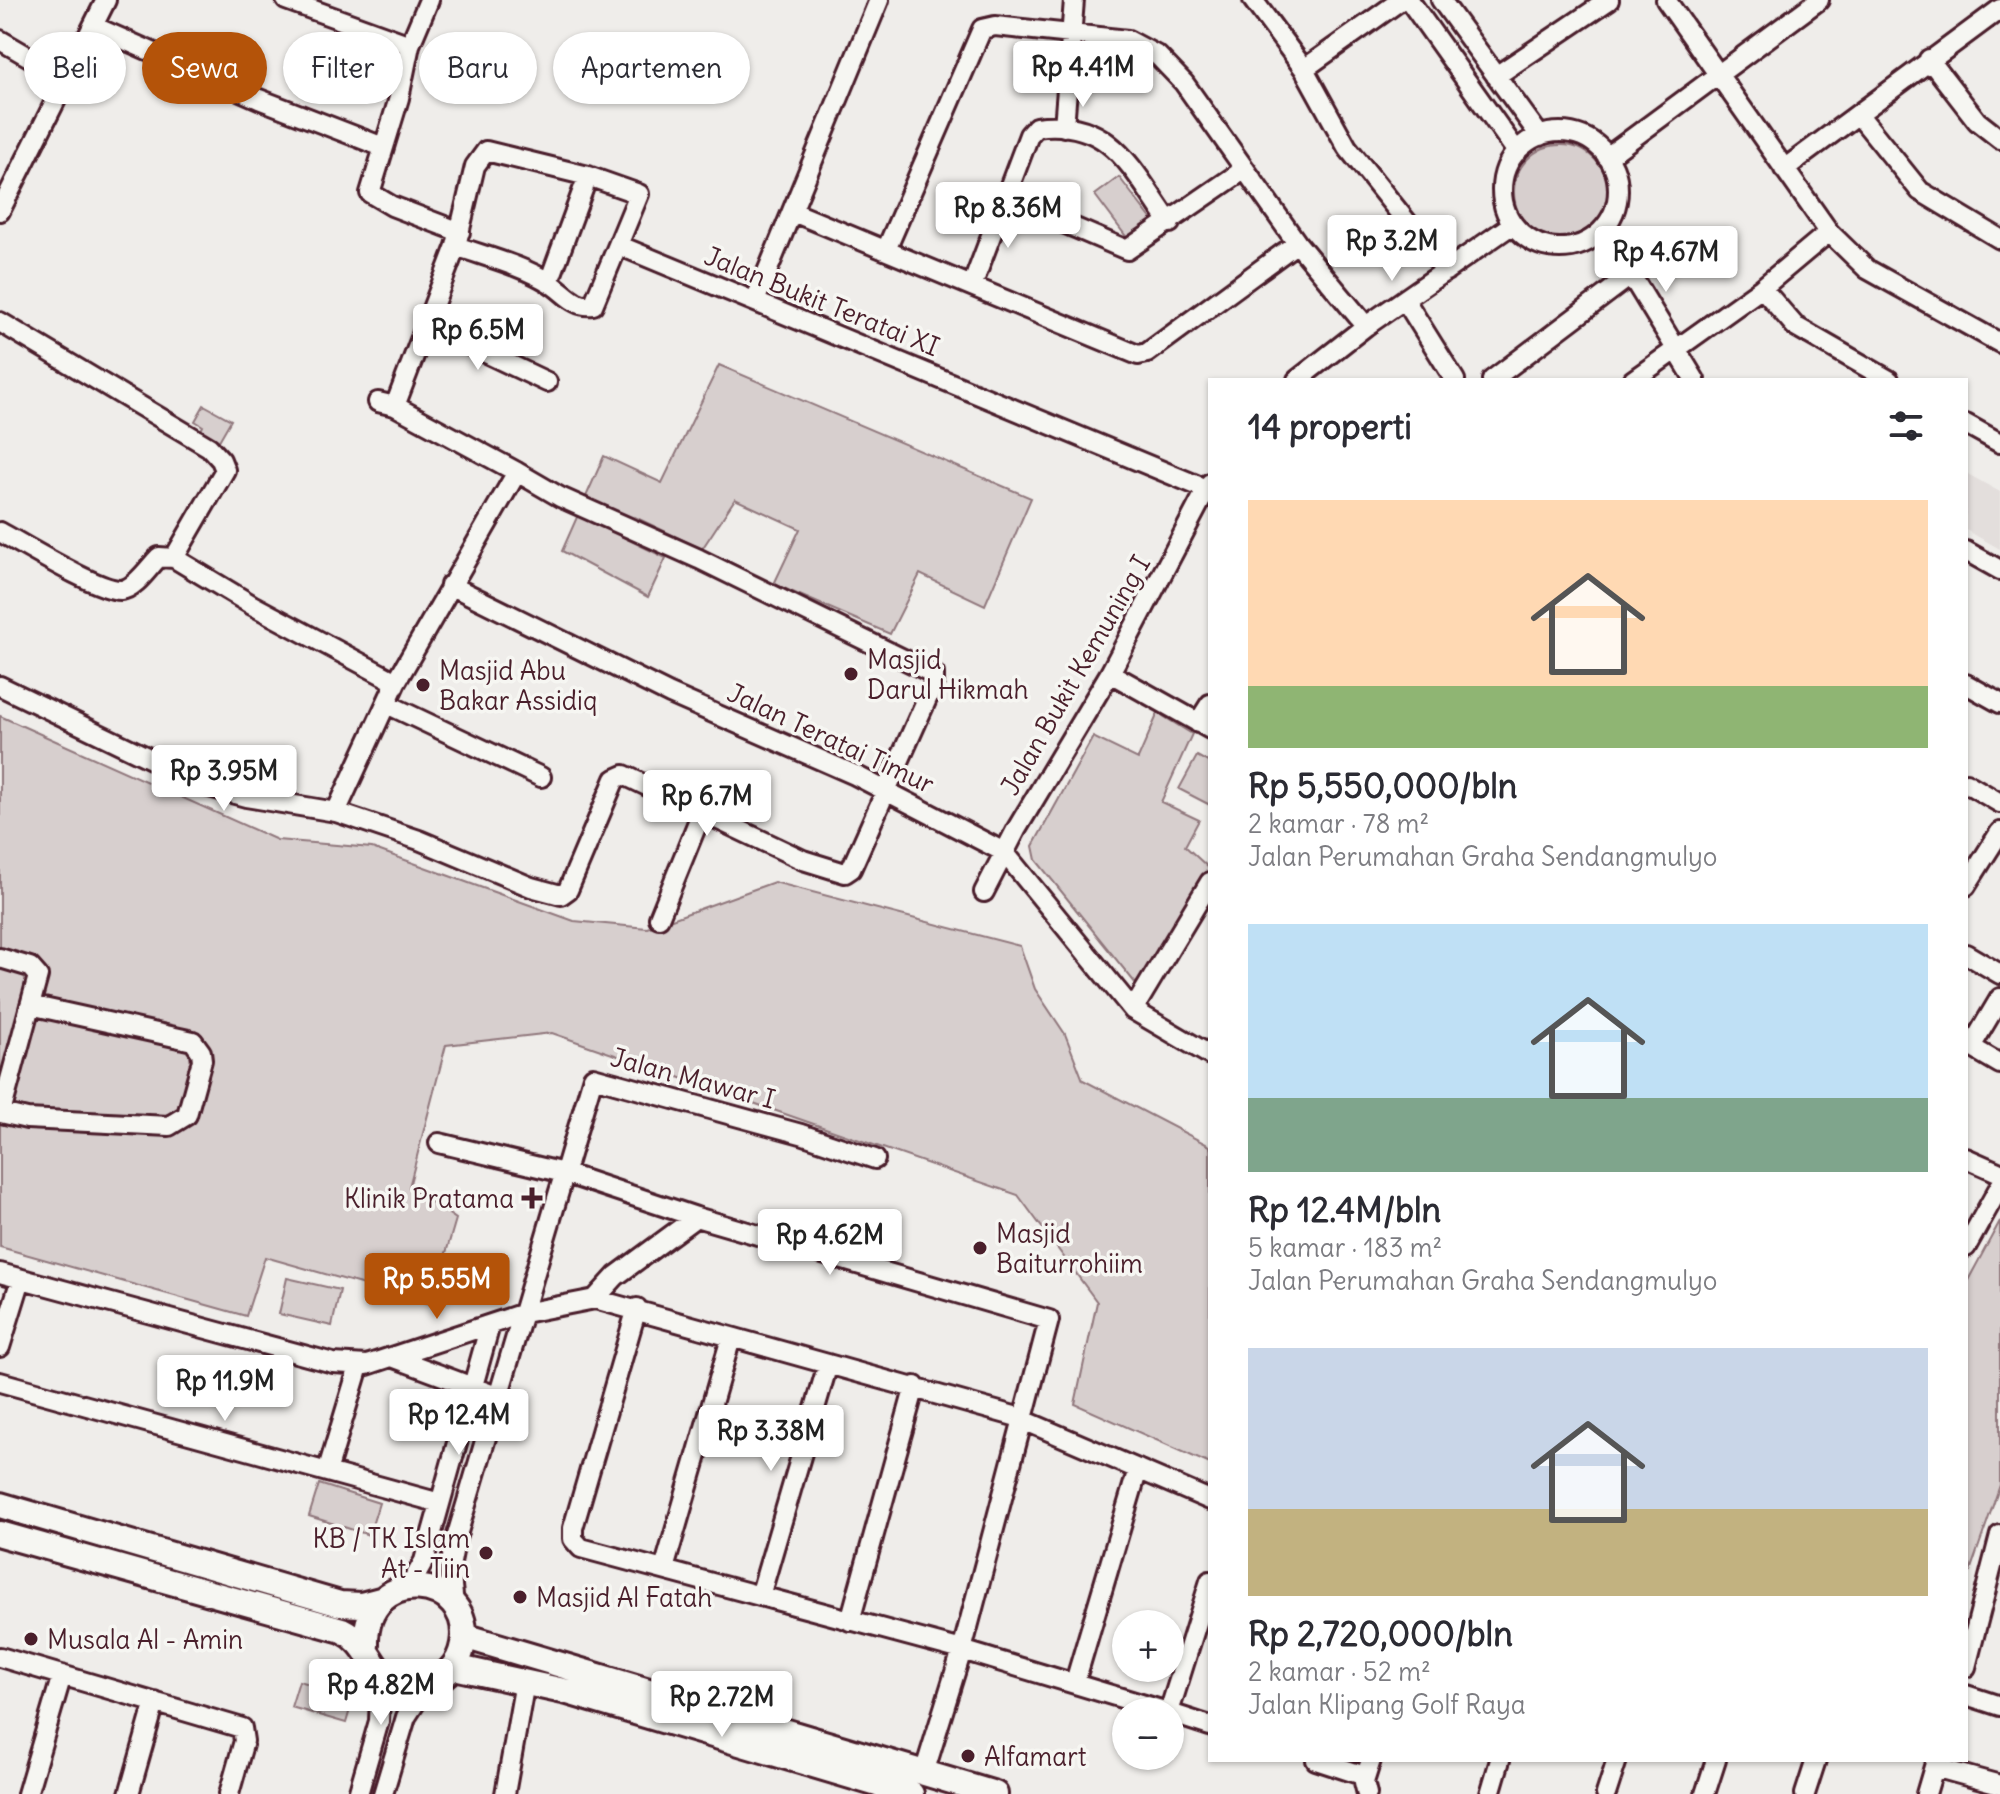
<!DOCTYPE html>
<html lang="id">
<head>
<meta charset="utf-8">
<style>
	:root { --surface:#fff; --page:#f2f2f3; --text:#2b2b33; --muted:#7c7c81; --accent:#b45309 }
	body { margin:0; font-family:Delius,sans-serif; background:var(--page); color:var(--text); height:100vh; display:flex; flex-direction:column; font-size:30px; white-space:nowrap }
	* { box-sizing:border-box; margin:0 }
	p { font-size:26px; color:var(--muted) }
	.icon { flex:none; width:44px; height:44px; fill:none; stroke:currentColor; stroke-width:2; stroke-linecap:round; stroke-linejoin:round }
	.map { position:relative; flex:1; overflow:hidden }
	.sheet { position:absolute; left:1208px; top:378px; width:760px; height:1384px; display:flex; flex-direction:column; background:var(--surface); border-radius:0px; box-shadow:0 2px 6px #0004 }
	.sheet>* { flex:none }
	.banner { position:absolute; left:24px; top:32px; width:760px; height:72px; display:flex; gap:16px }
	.fabs { position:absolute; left:1112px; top:1610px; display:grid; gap:16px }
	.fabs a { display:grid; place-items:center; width:72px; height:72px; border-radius:50%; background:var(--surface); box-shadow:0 2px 6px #0004; font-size:40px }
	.price { position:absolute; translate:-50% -68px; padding:0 18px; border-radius:8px; background:#fff; color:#222; font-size:26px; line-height:52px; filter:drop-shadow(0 2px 4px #0008) }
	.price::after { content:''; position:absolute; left:50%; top:48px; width:24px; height:18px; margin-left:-12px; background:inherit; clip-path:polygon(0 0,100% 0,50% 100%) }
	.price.current { background:var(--accent); color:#fff }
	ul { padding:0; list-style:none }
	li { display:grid; align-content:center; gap:16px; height:424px; padding:0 40px }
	li span { display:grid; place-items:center; height:248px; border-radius:0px; color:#555 }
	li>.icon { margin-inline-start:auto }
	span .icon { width:144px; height:144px; fill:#fffc; stroke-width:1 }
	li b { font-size:34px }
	h2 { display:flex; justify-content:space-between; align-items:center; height:96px; padding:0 40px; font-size:34px }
	.pill { padding:0 28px; border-radius:36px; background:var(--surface); box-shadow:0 2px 6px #0004; font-size:28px; line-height:72px }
	.pill.current { background:var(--accent); color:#fff }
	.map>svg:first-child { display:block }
	.built { fill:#e3dedc }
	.green { fill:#d7cfce; stroke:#90777c; stroke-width:2 }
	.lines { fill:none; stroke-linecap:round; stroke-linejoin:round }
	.street-casing { stroke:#4a1f2b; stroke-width:24 }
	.secondary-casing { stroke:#4a1f2b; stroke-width:30 }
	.street { stroke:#f6f6f2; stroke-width:18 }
	.secondary { stroke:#f6f6f2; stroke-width:24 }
	.poi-dot { fill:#4a1f2b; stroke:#f6f6f2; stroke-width:3 }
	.labels { text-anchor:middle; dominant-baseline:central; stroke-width:7; stroke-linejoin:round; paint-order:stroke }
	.street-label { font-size:26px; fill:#4a1f2b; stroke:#f6f6f2 }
	.poi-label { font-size:26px; fill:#4a1f2b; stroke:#f6f6f2; text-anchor:start }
</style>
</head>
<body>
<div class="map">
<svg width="2000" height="1794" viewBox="0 0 2000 1794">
	<rect width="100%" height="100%" fill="#efedea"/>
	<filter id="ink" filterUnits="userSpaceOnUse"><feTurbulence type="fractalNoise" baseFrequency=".0125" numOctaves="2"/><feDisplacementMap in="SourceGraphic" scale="16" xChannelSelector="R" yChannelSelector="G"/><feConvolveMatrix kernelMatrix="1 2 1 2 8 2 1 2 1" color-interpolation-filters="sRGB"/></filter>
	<g filter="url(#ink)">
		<path class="built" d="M1966,473L2000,492V549L1966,530Z"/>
		<path class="green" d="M1514 192a47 47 0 1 1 94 0a47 47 0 1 1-94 0Z
			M1119,177L1152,220L1128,239L1095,195Z
			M719,365L1031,498L985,605L920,574L890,634L774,584L800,529L735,499L702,549L635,517L625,538L666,558L648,597L562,551L604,456L662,483Z
			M204,405L231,420L216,446L198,436L203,426L195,421Z
			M1158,713L1192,734L1161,802L1199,820L1185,846L1210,869L1136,984L1036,860L1033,846L1093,737L1138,759Z
			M0,716L277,840L372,848L574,921L647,928L774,882L1020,946L1035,989L1065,1034L1083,1080L1210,1146V1464L1075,1404L1097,1302L1018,1195L552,1033L446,1045L409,1187L456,1219L431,1304L265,1257L246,1316L0,1247Z
			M1197,756L1210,763V805L1179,789Z
			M2000,1221V1485L1966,1583V1284Z
			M287,1278L340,1290L332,1326L279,1314Z
			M319,1484L379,1503L369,1535L309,1516Z
			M299,1681L354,1696L346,1723L291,1707Z"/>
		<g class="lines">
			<defs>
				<path id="street" d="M286,0L410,45
					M429,0L410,45L399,98L370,193L392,206L460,232
					M1253,0L1304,69L1347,147L1446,271
					M1409,0L1517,152
					M1441,0L1540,136
					M1666,0L1829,232L1867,269L2000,343
					M93,26L259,99L383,147
					M0,40L67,79
					M1929,59L1977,121L2000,139
					M1304,69L1401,0
					M1496,76L1609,0
					M1858,114L1920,191L2000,239
					M1064,127L1074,0
					M1502 190a58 58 0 1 1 116 0a58 58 0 1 1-116 0Z
					M1607,157L1819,0
					M1784,169L2000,9
					M588,176L639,194L618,245
					M1005,198L1127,250L1245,169
					M0,211L106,0
					M793,212L1138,355L1147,353L1297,243
					M1603,229L1695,380
					M456,246C487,257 523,266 550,283C565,292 574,308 593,305L618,245L1206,489
					M886,250L982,29L995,26L1128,40L1158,56L1184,83L1297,243L1366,326
					M972,286L1029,135L1036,127C1112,117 1132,170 1170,223
					M1762,288L1795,326L1889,380
					M1405,300L1455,380
					M755,301L879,0
					M0,322L209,447L221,460L225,470L174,558L159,557C149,567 135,589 121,590C98,591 24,545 0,532
					M427,325L547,382
					M1297,380L1366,326L1513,224
					M1492,380L1630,276
					M1633,380L1762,288L1829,232
					M378,402L395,406L517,472
					M395,406L456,246L475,166L486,151L588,176L549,282
					M1966,424L2000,443
					M1966,551L2000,570
					M174,558L252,605L396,682L517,472L560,497L699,559L934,674V683L851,869L845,873L803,860L624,775L615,779L568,890L561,895L531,887L419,840L336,812
					M450,585L670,694L855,775L1004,852L1133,1010L1210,1055
					M1110,673L1210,729
					M1966,684L2000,703
					M0,686L209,787L246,797L336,812L396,682
					M387,704L541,777
					M1198,723L1210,704
					M1966,783L2000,803
					M1966,886L2000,832
					M984,892L1016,830L1110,673L1210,483
					M659,918L702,812
					M1966,954L2000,974
					M0,958L30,967L38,976L1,1113L27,1119L169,1126L187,1115L202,1060L201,1052L193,1041L30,1005
					M1133,1010L1210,882
					M1966,1044L2000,1064
					M1971,1047L2000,998
					M439,1143L564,1173L696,1217L1049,1320L962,1650L924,1773
					M1966,1158L2000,1173
					M1966,1247L2000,1186
					M0,1273L333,1363L367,1365L524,1313L595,1299L616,1276L696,1217
					M595,1299L1014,1416L1210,1500
					M637,1308L573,1528V1539L581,1548L962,1650L1168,1712
					M0,1347L21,1279
					M395,1358L499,1397
					M0,1382L440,1503
					M327,1472L359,1366
					M664,1569L731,1338
					M410,1586L424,1561L490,1325
					M760,1596L828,1364
					M454,1605L450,1567L455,1542L593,1077L801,1134L875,1159
					M850,1621L915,1386
					M0,1657L242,1728L244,1741L229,1794
					M1966,1667L2000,1535
					M1075,1682L1138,1469
					M1966,1695L2000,1706
					M1169,1712L1210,1581
					M1170,1713L1210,1726
					M1316,1760L1365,1776
					M1934,1767L2000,1785
					M27,1794L62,1675
					M129,1794L155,1702
					M358,1794L379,1721L381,1674
					M383,1794L406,1717L427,1685
					M505,1794L525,1682
					M1367,1794L1364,1782L1371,1760
					M1490,1794L1500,1760
					M1606,1794L1617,1760
					M1705,1794L1716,1760
					M1805,1794L1816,1760
					M1926,1794L1936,1760"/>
				<path id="secondary" d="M0,1505L340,1604L361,1605L380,1600
					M0,1534L342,1630C373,1645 368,1673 398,1683C417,1689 435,1684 449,1671C457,1664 461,1655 463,1644C475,1575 364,1562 366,1645
					M464,1636L995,1794
					M454,1667L568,1692L911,1794"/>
			</defs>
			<use href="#street" class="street-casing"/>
			<use href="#secondary" class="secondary-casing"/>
			<use href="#street" class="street"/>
			<use href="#secondary" class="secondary"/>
		</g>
	</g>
	<g class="poi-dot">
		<circle cx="851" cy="674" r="8"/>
		<circle cx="423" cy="685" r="8"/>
		<path d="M528 1186h8v8h8v8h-8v8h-8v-8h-8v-8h8z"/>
		<circle cx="980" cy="1248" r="8"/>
		<circle cx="486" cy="1553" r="8"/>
		<circle cx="520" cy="1597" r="8"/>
		<circle cx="31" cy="1639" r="8"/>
		<circle cx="968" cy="1756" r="8"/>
	</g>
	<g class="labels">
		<g class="street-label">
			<text transform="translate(822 301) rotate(22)">Jalan Bukit Teratai XI</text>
			<text transform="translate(1075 675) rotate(-60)">Jalan Bukit Kemuning I</text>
			<text transform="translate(831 738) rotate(25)">Jalan Teratai Timur</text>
			<text transform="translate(693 1078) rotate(15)">Jalan Mawar I</text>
		</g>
		<g class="poi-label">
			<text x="867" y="659">Masjid<tspan x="867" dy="30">Darul Hikmah</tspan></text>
			<text x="439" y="670">Masjid Abu<tspan x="439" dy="30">Bakar Assidiq</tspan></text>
			<text x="514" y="1198" text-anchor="end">Klinik Pratama</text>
			<text x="996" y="1233">Masjid<tspan x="996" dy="30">Baiturrohiim</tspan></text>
			<text x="470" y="1538" text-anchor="end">KB / TK Islam<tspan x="470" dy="30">At - Tiin</tspan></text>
			<text x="536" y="1597">Masjid Al Fatah</text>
			<text x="47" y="1639">Musala Al - Amin</text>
			<text x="984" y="1756">Alfamart</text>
		</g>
	</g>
</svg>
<div class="fabs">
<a>+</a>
<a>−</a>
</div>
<b class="price" style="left:1083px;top:109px">Rp 4.41M</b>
<b class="price" style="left:1008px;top:250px">Rp 8.36M</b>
<b class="price" style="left:1392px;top:283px">Rp 3.2M</b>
<b class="price" style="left:1666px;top:294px">Rp 4.67M</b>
<b class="price" style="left:478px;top:372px">Rp 6.5M</b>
<b class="price" style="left:224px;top:813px">Rp 3.95M</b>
<b class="price" style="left:707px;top:838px">Rp 6.7M</b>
<b class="price" style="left:830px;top:1277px">Rp 4.62M</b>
<b class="price current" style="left:437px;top:1321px">Rp 5.55M</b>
<b class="price" style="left:225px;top:1423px">Rp 11.9M</b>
<b class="price" style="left:459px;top:1457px">Rp 12.4M</b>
<b class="price" style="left:771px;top:1473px">Rp 3.38M</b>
<b class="price" style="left:381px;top:1727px">Rp 4.82M</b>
<b class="price" style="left:722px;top:1739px">Rp 2.72M</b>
<div class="banner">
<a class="pill">Beli</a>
<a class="pill current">Sewa</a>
<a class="pill">Filter</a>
<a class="pill">Baru</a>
<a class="pill">Apartemen</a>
</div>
<section class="sheet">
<h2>14 properti<svg class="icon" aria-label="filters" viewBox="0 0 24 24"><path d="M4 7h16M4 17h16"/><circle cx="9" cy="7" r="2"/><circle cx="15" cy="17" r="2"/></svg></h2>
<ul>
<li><span style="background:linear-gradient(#ffd9b3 75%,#8fb573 0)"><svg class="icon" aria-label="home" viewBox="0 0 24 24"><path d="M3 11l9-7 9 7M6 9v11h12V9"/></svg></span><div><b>Rp 5,550,000/bln</b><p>2 kamar · 78 m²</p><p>Jalan Perumahan Graha Sendangmulyo</p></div></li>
<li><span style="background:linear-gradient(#bfe0f5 70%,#7fa58c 0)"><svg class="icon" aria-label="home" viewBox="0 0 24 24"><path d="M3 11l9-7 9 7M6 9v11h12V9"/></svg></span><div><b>Rp 12.4M/bln</b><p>5 kamar · 183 m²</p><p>Jalan Perumahan Graha Sendangmulyo</p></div></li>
<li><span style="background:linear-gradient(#c9d6e8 65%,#c2b280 0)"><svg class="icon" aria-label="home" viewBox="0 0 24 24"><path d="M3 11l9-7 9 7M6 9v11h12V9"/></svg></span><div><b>Rp 2,720,000/bln</b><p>2 kamar · 52 m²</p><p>Jalan Klipang Golf Raya</p></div></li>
</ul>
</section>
</div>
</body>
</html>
